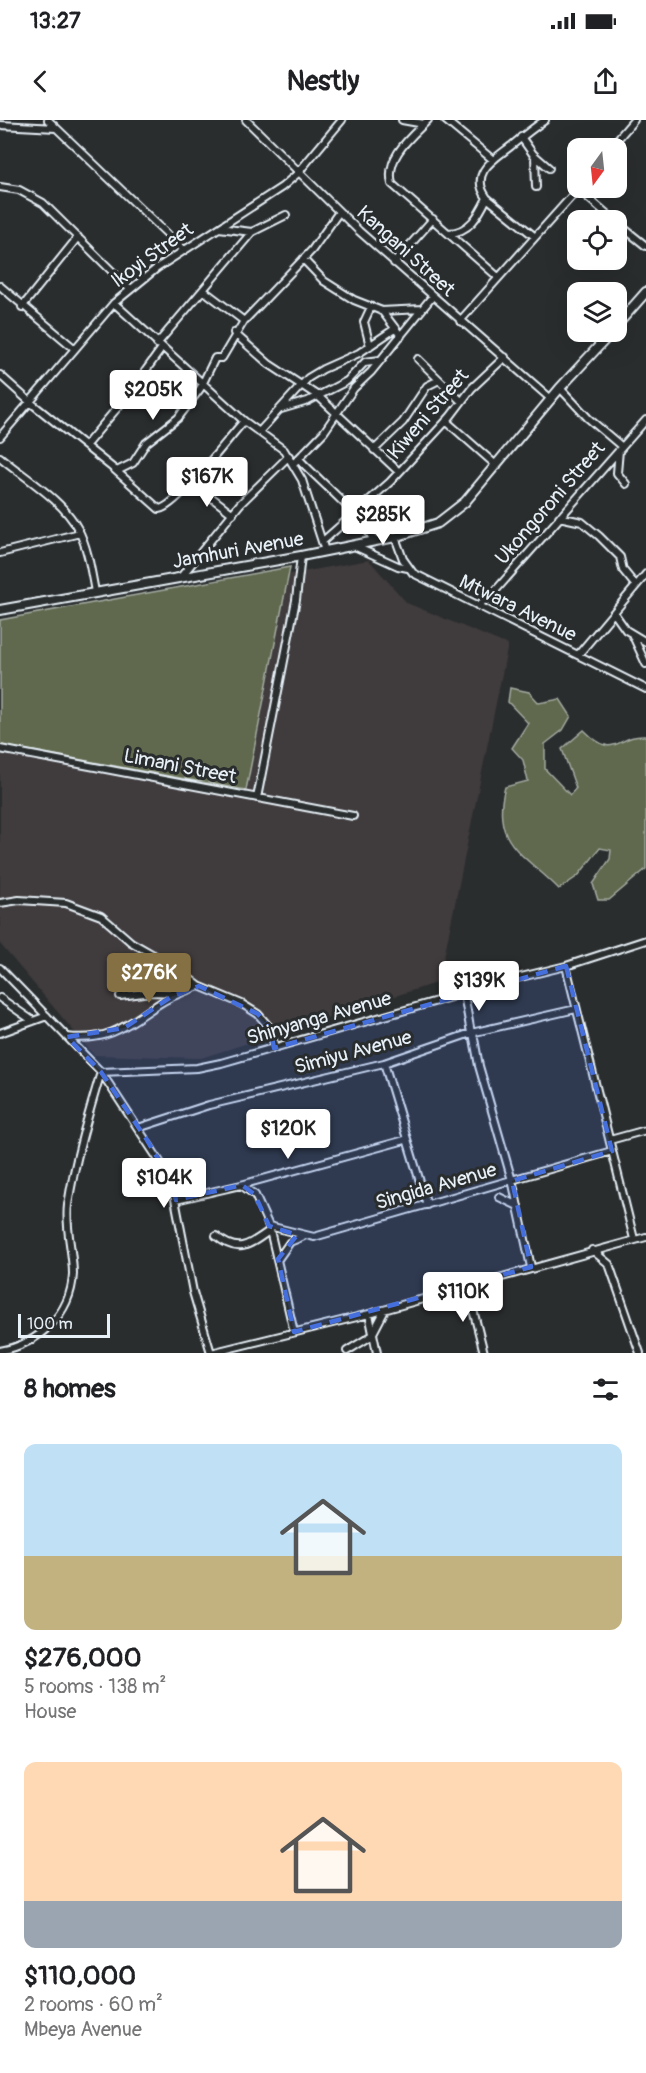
<!DOCTYPE html>
<html lang="en">
<head>
<meta charset="utf-8">
<style>
	:root { --surface:#fff; --page:#f6f6f6; --text:#202124; --muted:#757577; --accent:#847042 }
	body { margin:0; font-family:Pangolin,sans-serif; background:var(--page); color:var(--text); height:100vh; display:flex; flex-direction:column; font-size:22px; white-space:nowrap }
	* { box-sizing:border-box; margin:0 }
	p { font-size:20px; color:var(--muted) }
	.icon { flex:none; width:33px; height:33px; fill:none; stroke:currentColor; stroke-width:2; stroke-linecap:round; stroke-linejoin:round }
	.map { position:relative; height:1233px; overflow:hidden }
	.details { display:flex; flex-direction:column; background:var(--surface); flex:1 }
	.details>* { flex:none }
	.needle { width:39px; rotate:195deg }
	.fabs { position:absolute; left:567px; top:18px; display:grid; gap:12px }
	.fabs a { display:grid; place-items:center; width:60px; height:60px; border-radius:12px; background:var(--surface); box-shadow:0 6px 24px #0002; font-size:30px }
	.scale { position:absolute; left:18px; bottom:15px; width:92px; box-sizing:border-box; padding-left:6px; border:3px solid #e8f1f8; border-top:0; font-size:16px; line-height:21px; white-space:nowrap; color:#e8f1f8; -webkit-text-stroke:4px #2a2d2e; paint-order:stroke }
	.price { position:absolute; translate:-50% -51px; padding:0 14px; border-radius:6px; background:#fff; color:#222; font-size:20px; line-height:39px; filter:drop-shadow(0 2px 3px #0008) }
	.price::after { content:''; position:absolute; left:50%; top:36px; width:18px; height:14px; margin-left:-9px; background:inherit; clip-path:polygon(0 0,100% 0,50% 100%) }
	.price.active { background:var(--accent); color:#fff }
	ul { padding:0; list-style:none }
	li { display:grid; align-content:center; gap:12px; height:318px; padding:0 24px }
	li span { display:grid; place-items:center; height:186px; border-radius:12px; color:#555 }
	li>.icon { margin-inline-start:auto }
	span .icon { width:108px; height:108px; fill:#fffc; stroke-width:1 }
	li b { font-size:26px }
	h2 { display:flex; justify-content:space-between; align-items:center; height:72px; padding:0 24px; font-size:26px }
	.status { display:flex; justify-content:space-between; align-items:center; height:42px; padding:0 30px; background:var(--surface); direction:ltr }
	.status svg { height:16px; fill:currentColor }
	header { display:flex; justify-content:space-between; align-items:center; height:78px; padding:0 24px; background:var(--surface); font-size:27px; font-weight:700 }
	.map>svg:first-child { display:block }
	.built { fill:#3f3b3c }
	.green { fill:#60684e; stroke:#a4aca3; stroke-width:1.5 }
	.lines { fill:none; stroke-linecap:round; stroke-linejoin:round }
	.minor-casing { stroke:#e8f1f8; stroke-width:10 }
	.tertiary-casing { stroke:#e8f1f8; stroke-width:12 }
	.minor { stroke:#2a2d2e; stroke-width:6 }
	.tertiary { stroke:#2a2d2e; stroke-width:8 }
	.marked { fill:#466fde; fill-opacity:0.2; stroke:#466fde; stroke-width:4.5; stroke-dasharray:12 8; stroke-linejoin:round }
	.labels { text-anchor:middle; dominant-baseline:central; stroke-width:6; stroke-linejoin:round; paint-order:stroke }
	.street-label { font-size:20px; fill:#e8f1f8; stroke:#2a2d2e }
</style>
</head>
<body>
<div class="status"><b>13:27</b><svg viewBox="0 0 49 12"><path d="M0 12V9h3v3zM5 12V6h3v6zM10 12V3h3v9zM15 12V0h3v12zM26 1h20v11H26zM47 4h2v5h-2z"/></svg></div>
<header><svg class="icon" aria-label="back" viewBox="0 0 24 24"><path d="M15 5l-7 7 7 7"/></svg>Nestly<svg class="icon" aria-label="share" viewBox="0 0 24 24"><path d="M12 15V3M7 8l5-5 5 5M5 13v7h14v-7"/></svg></header>
<div class="map">
<svg width="646" height="1233" viewBox="0 0 646 1233">
	<rect width="100%" height="100%" fill="#2a2d2e"/>
	<filter id="ink" filterUnits="userSpaceOnUse"><feTurbulence type="fractalNoise" baseFrequency=".0167" numOctaves="2"/><feDisplacementMap in="SourceGraphic" scale="12" xChannelSelector="R" yChannelSelector="G"/><feConvolveMatrix kernelMatrix="1 2 1 2 8 2 1 2 1" color-interpolation-filters="sRGB"/></filter>
	<g filter="url(#ink)">
		<path class="built" d="M369,440L407,483L508,525L439,862L201,938L94,935L0,824V506Z"/>
		<path class="green" d="M290,447L246,670L0,625V500Z
			M510,568L529,572L539,583L560,579L571,596L563,610L545,624V649L570,675L576,668L562,629L584,610C617,643 615,614 646,616V749L609,780H598L593,764L610,739L611,730L600,728L578,756L559,769C524,733 490,724 505,667L528,661L523,640L512,628L528,603L508,582Z"/>
		<g class="lines">
			<defs>
				<path id="minor" d="M48,0L184,130
					M246,0L359,111L551,279
					M402,0L424,4
					M428,0C411,17 385,37 392,64L498,157
					M445,0L492,39
					M0,5L56,8
					M521,17L533,34L549,48
					M610,28L634,0
					M535,36L536,67
					M0,67L19,70L43,83L130,169
					M578,69L614,100
					M616,102L646,126
					M219,108L252,112L286,95
					M448,113C469,113 479,95 487,78
					M534,116L487,78C469,53 493,40 511,26C522,17 533,8 545,0
					M303,139L324,161L354,180L382,191L401,216
					M394,143L433,99
					M0,166L75,229
					M203,170L244,201
					M114,183L244,301L284,330L302,360L325,431
					M22,187L78,117
					M381,191L422,189
					M460,201L579,68
					M234,213L269,244L318,276L399,352
					M157,224L252,112
					M370,226L364,202L371,187
					M418,239L461,281
					M0,255L30,282L114,349L159,389C176,388 230,316 244,301
					M560,268L588,298L621,326
					M281,289L308,281L347,261L365,242L380,240
					M446,301L497,346
					M259,312L308,258L323,249L359,233L396,208
					M0,317L114,183L157,148L282,67L297,54L342,0
					M86,325L128,275L162,228
					M374,330L403,302L427,266L439,260
					M619,330L617,353L626,364
					M0,337C25,358 63,380 78,409C88,428 91,451 95,472
					M299,339C322,364 359,392 374,421
					M294,343L324,312L354,268L371,252L432,177
					M117,351L133,343L146,323L178,298L200,269L215,238H222L244,201L312,130L339,92
					M188,365L198,367L233,394
					M559,397L582,402L599,416L620,437L623,450L636,466
					M395,417L403,439L413,453L646,569
					M323,421L390,362L450,297L472,268L505,237
					M354,426L398,446L408,448
					M0,433L80,413
					M180,458L240,384L289,336
					M478,486L496,470L646,300
					M614,493L626,510L646,522
					M633,516L646,544
					M578,535L646,454
					M0,629L353,696
					M257,678L296,480L301,436
					M0,783L19,780L66,783L101,796L131,822L173,846L199,866L242,884L258,894L270,908L275,928
					M566,846L634,1119
					M0,848L101,952L166,1051L174,1074L193,1172L211,1233
					M464,874L471,913
					M120,876L151,872L176,873
					M0,878L33,901
					M0,913L47,896
					M473,913L479,946L513,1064L531,1147
					M67,917C108,922 126,906 157,885C170,876 185,871 199,866
					M384,943L427,1085
					M101,952L197,948L221,943L517,858L566,846L646,820
					M138,1008L209,985L384,943L471,913L576,889
					M610,1020L646,1010
					M241,1065L255,1075L269,1106L314,1117L612,1031
					M499,1077L518,1086
					M176,1080L241,1065L405,1020
					M269,1106L294,1212
					M216,1116C238,1134 248,1126 269,1111
					M592,1130L609,1144L640,1233
					M278,1139L290,1122L302,1117
					M467,1166L484,1233
					M369,1194L377,1233
					M373,1213L385,1190
					M0,1231C38,1224 71,1195 73,1154C73,1131 65,1109 68,1085C75,1039 88,996 101,952
					M347,1231L373,1215
					M211,1233L369,1194L646,1117"/>
				<path id="tertiary" d="M616,206L646,172
					M0,490L301,436L395,417L438,403L465,382L560,268L612,212"/>
			</defs>
			<use href="#minor" class="minor-casing"/>
			<use href="#tertiary" class="tertiary-casing"/>
			<use href="#minor" class="minor"/>
			<use href="#tertiary" class="tertiary"/>
		</g>
	</g>
	<path class="marked" d="M566,846L612,1031L512,1061L531,1147L294,1212L278,1139L297,1115L269,1106L255,1075L242,1065L176,1080L169,1058L147,1020L101,952L67,917L124,908L171,877L199,866L258,894L270,908L274,928Z"/>
	<g class="labels">
		<g class="street-label">
			<text transform="translate(406 131) rotate(42)">Kangani Street</text>
			<text transform="translate(152 135) rotate(-36)">Ikoyi Street</text>
			<text transform="translate(428 294) rotate(-49)">Kiweni Street</text>
			<text transform="translate(550 383) rotate(-49)">Ukongoroni Street</text>
			<text transform="translate(238 430) rotate(-10)">Jamhuri Avenue</text>
			<text transform="translate(518 488) rotate(26)">Mtwara Avenue</text>
			<text transform="translate(180 646) rotate(11)">Limani Street</text>
			<text transform="translate(319 898) rotate(-16)">Shinyanga Avenue</text>
			<text transform="translate(353 932) rotate(-15)">Simiyu Avenue</text>
			<text transform="translate(436 1066) rotate(-16)">Singida Avenue</text>
		</g>
	</g>
</svg>
<div class="fabs">
<a><svg class="needle" viewBox="-14 -14 28 28"><path d="M0-13l5 13h-10z" fill="#e53935"/><path d="M0 13l5-13h-10z" fill="#757577"/></svg></a>
<a><svg class="icon" aria-label="locate" viewBox="0 0 24 24"><circle cx="12" cy="12" r="6"/><path d="M12 2v4M12 18v4M2 12h4M18 12h4"/></svg></a>
<a><svg class="icon" aria-label="layers" viewBox="0 0 24 24"><path d="M12 4l9 5-9 5-9-5zM3 14l9 5 9-5"/></svg></a>
</div>
<div class="scale">100 m</div>
<b class="price" style="left:153px;top:301px">$205K</b>
<b class="price" style="left:207px;top:388px">$167K</b>
<b class="price" style="left:383px;top:426px">$285K</b>
<b class="price active" style="left:149px;top:884px">$276K</b>
<b class="price" style="left:479px;top:892px">$139K</b>
<b class="price" style="left:288px;top:1040px">$120K</b>
<b class="price" style="left:164px;top:1089px">$104K</b>
<b class="price" style="left:463px;top:1203px">$110K</b>
</div>
<section class="details">
<h2>8 homes<svg class="icon" aria-label="filters" viewBox="0 0 24 24"><path d="M4 7h16M4 17h16"/><circle cx="9" cy="7" r="2"/><circle cx="15" cy="17" r="2"/></svg></h2>
<ul>
<li><span style="background:linear-gradient(#bfe0f5 60%,#c2b280 0)"><svg class="icon" aria-label="home" viewBox="0 0 24 24"><path d="M3 11l9-7 9 7M6 9v11h12V9"/></svg></span><div><b>$276,000</b><p>5 rooms · 138 m²</p><p>House</p></div></li>
<li><span style="background:linear-gradient(#ffd9b3 75%,#9aa5b1 0)"><svg class="icon" aria-label="home" viewBox="0 0 24 24"><path d="M3 11l9-7 9 7M6 9v11h12V9"/></svg></span><div><b>$110,000</b><p>2 rooms · 60 m²</p><p>Mbeya Avenue</p></div></li>
</ul>
</section>
</body>
</html>
